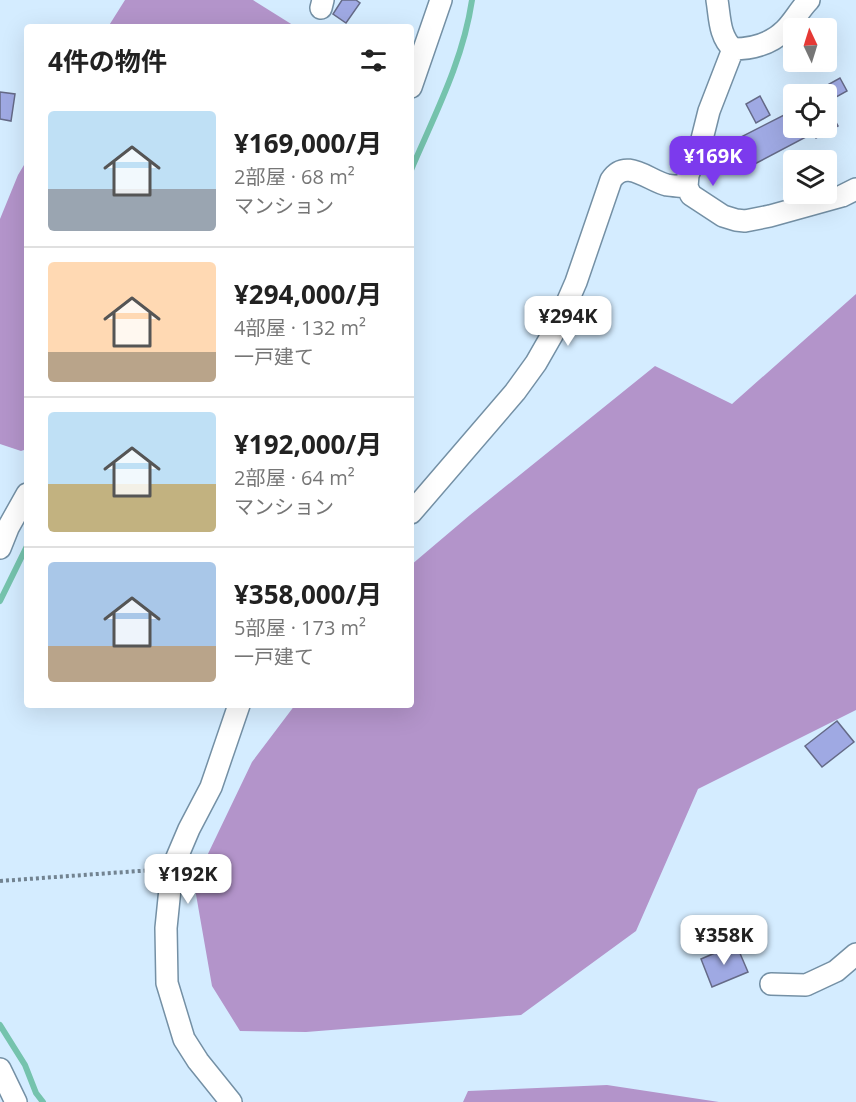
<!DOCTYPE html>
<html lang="ja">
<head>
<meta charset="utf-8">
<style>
	:root { --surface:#fff; --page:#f2f2f2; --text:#222; --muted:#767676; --line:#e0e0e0; --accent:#7c3aed }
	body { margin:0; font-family:"Open Sans","Noto Sans JP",sans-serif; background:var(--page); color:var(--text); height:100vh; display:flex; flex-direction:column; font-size:22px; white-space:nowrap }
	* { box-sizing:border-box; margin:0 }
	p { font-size:20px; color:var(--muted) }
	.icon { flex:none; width:33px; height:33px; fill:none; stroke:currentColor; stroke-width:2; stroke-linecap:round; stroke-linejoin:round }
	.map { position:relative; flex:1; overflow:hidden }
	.side { position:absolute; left:24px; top:24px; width:390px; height:684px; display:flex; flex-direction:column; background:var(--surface); border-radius:6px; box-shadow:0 6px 24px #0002 }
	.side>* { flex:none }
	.needle { width:39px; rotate:356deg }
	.tools { position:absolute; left:783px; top:18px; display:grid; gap:12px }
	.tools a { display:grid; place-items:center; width:54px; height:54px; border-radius:6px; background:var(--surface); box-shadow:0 6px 24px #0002; font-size:30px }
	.price { position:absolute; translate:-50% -51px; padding:0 14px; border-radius:12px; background:#fff; color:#222; font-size:20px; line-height:39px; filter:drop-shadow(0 2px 3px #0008) }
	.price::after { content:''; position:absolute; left:50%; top:36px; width:18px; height:14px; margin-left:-9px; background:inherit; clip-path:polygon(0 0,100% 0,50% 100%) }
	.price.selected { background:var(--accent); color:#fff }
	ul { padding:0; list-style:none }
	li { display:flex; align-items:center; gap:18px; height:150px; padding:0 24px }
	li+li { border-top:2px solid var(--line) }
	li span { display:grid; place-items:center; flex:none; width:168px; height:120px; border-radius:6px; color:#555 }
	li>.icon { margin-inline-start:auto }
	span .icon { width:72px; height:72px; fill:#fffc; stroke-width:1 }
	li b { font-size:26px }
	h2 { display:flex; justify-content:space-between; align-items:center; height:72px; padding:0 24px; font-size:26px }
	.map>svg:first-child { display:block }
	.forest { fill:#b394ca }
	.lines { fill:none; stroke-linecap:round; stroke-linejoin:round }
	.stream { stroke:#75c3ad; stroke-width:6 }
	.building { fill:#9fa9e3; stroke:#656a87; stroke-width:1.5 }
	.minor-casing { stroke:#7490a5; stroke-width:24 }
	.path { stroke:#728391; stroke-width:4; stroke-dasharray:3 3; stroke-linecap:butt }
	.minor { stroke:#fff; stroke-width:21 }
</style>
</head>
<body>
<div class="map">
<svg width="856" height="1102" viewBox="0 0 856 1102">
	<rect width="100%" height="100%" fill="#d4ecff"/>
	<path class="forest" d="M125,0H253L296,27H108Z
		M27,160V449L21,451L0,444V219L18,175Z
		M856,294V710L698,789L636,931L521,1015L306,1032L240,1031L212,986L194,883L252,762L295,705H411V565L470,515L655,366L732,404Z
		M607,1085L719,1102H463L468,1091Z"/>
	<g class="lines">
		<path class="stream" d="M411,170C435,114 463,61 472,0
			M0,601L27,546
			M0,1025L25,1065L36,1093L43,1102"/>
	</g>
	<path class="building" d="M342,0H356L360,3L346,23L333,14Z
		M840,78L847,91L829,101L822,88Z
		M0,92L15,94L11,121L0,119Z
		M760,96L770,115L756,123L746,104Z
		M826,104L838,126L816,138L810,128H826Z
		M792,111L794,114V128H801L806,137L751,166L737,139Z
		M837,721L854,742L822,767L805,746Z
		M736,944L748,972L712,987L701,959Z"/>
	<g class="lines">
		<defs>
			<path id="minor" d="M717,0C720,18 719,36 733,49C753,49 771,44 785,30C794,21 800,9 809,0
				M321,8L323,0
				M733,49L709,111L701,143L688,175L687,187L691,195L723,216L736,220L745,221L770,216L842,196L856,189
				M411,87L441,0
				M411,513L515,392L536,363L556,328L576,282L611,180C626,157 649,181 667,185C673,186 680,186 687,187
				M0,548L8,528L27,494
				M771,984L806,985L836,971L856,954
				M0,1069L16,1102
				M231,1102L198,1061L184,1039L167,983L166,928L172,869L189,829L211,787L239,705"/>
		</defs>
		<use href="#minor" class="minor-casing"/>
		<path class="path" d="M0,881L153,870"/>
		<use href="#minor" class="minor"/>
	</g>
</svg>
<div class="tools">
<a><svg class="needle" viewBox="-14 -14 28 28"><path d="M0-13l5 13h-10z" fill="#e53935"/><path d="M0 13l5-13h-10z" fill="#767676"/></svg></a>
<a><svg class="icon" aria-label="locate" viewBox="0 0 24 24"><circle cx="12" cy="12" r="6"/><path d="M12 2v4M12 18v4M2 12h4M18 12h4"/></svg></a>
<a><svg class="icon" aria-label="layers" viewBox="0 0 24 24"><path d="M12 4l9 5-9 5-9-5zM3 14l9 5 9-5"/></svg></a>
</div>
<b class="price selected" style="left:713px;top:187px">¥169K</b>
<b class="price" style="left:568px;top:347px">¥294K</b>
<b class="price" style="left:188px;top:905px">¥192K</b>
<b class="price" style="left:724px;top:966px">¥358K</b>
<section class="side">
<h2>4件の物件<svg class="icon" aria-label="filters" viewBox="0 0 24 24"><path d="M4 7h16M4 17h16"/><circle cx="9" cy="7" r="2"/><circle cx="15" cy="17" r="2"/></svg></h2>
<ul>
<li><span style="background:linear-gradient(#bfe0f5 65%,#9aa5b1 0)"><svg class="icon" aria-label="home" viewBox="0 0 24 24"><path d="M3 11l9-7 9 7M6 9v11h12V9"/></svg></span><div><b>¥169,000/月</b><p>2部屋 · 68 m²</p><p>マンション</p></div></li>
<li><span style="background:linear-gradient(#ffd9b3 75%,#b9a48a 0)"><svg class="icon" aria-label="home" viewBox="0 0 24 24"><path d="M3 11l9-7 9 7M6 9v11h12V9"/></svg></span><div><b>¥294,000/月</b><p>4部屋 · 132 m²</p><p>一戸建て</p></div></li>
<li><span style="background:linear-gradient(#bfe0f5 60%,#c2b280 0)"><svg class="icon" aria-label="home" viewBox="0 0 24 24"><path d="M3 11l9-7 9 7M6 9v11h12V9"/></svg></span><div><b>¥192,000/月</b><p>2部屋 · 64 m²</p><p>マンション</p></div></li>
<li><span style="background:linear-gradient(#a9c7e8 70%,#b9a48a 0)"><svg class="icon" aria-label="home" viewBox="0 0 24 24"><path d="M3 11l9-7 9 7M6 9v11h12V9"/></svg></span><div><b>¥358,000/月</b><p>5部屋 · 173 m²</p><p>一戸建て</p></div></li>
</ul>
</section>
</div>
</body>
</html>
